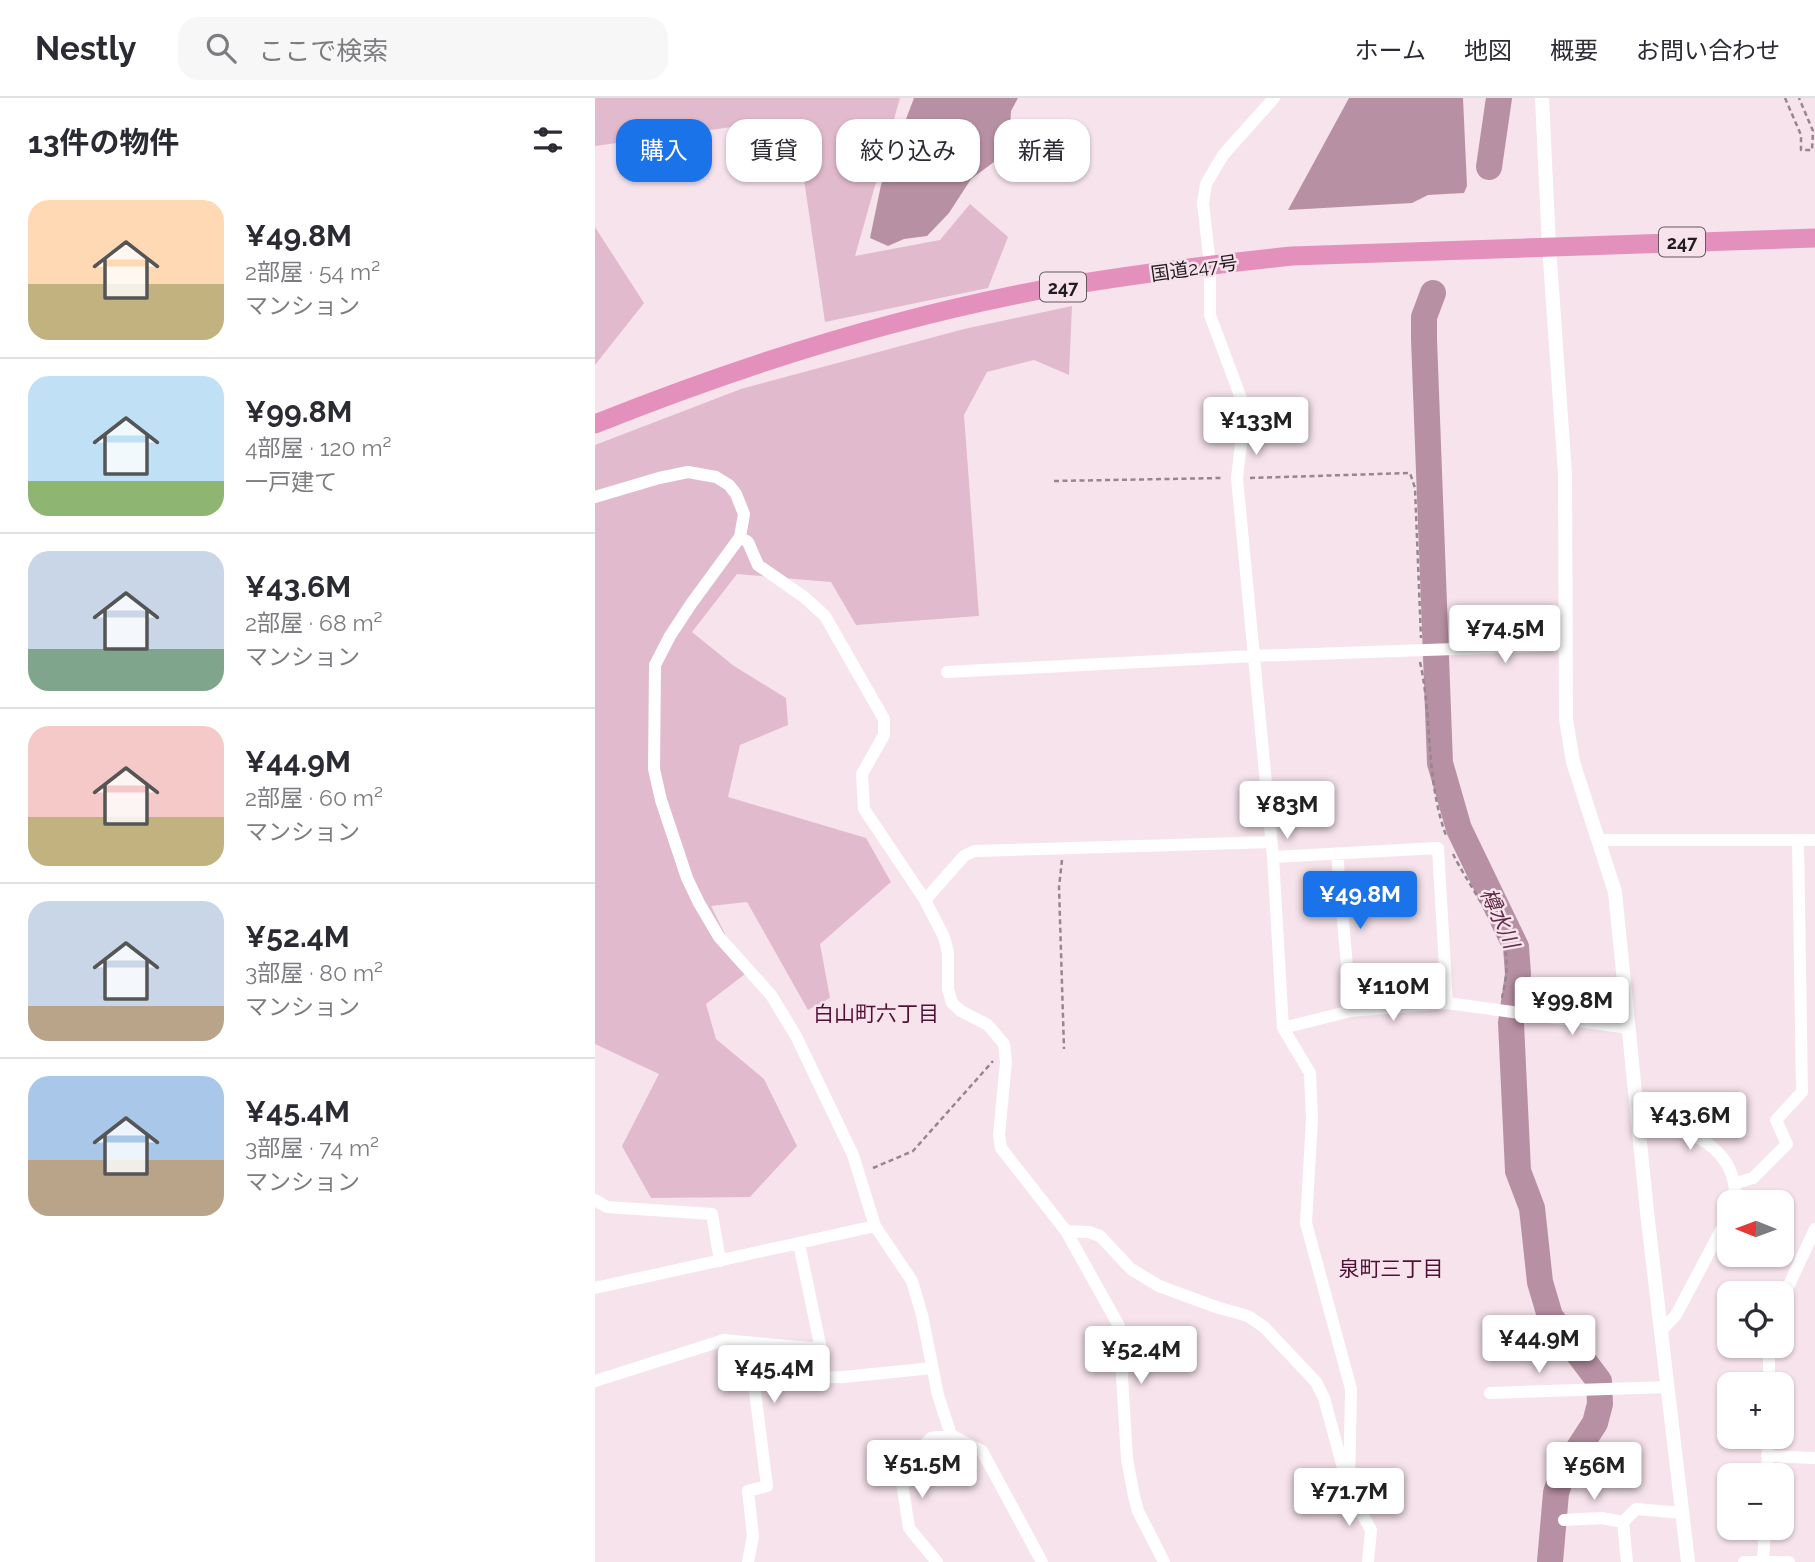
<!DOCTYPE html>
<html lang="ja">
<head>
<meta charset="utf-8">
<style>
	:root { --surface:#fff; --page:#f7f7f7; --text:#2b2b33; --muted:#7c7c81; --line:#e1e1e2; --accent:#1a73e8 }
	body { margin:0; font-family:Raleway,"Noto Sans JP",sans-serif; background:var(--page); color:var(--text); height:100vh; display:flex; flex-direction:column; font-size:26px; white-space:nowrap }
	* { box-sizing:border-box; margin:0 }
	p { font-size:23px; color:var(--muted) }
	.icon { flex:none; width:38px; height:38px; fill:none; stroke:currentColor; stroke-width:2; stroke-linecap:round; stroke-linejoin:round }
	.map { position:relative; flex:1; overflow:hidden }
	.side { display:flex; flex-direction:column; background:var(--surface); width:595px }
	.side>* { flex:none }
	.banner { position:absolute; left:21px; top:21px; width:665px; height:63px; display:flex; gap:14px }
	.needle { width:46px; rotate:271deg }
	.buttons { position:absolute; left:1122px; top:1092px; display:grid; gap:14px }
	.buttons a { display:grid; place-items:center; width:77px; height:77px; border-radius:14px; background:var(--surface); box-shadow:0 2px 5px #0004; font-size:35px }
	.price { position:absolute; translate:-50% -60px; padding:0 16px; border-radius:7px; background:#fff; color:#222; font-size:23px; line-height:46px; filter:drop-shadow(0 2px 4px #0008) }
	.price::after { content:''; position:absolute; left:50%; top:42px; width:21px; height:16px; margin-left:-10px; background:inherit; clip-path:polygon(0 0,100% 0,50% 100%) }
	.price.on { background:var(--accent); color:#fff }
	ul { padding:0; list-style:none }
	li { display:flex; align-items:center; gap:21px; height:175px; padding:0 28px }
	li+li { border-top:2px solid var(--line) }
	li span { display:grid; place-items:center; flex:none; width:196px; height:140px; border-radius:21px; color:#555 }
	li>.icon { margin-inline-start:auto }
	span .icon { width:84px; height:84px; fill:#fffc; stroke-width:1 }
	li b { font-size:30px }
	h2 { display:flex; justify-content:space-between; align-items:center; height:84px; padding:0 28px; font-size:30px }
	.tag { padding:0 24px; border-radius:21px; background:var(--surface); box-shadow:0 2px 5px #0004; font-size:24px; line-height:63px }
	.tag.on { background:var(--accent); color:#fff }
	header { display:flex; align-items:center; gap:42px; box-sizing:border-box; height:98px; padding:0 35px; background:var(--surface); border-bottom:2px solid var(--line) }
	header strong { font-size:33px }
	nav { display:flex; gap:38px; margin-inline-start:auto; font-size:24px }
	.search { width:490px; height:63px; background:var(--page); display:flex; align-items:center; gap:18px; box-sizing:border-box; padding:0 24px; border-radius:21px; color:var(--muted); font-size:26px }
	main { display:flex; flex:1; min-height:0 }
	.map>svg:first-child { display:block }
	.green { fill:#e2bacd }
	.water { fill:#b890a3 }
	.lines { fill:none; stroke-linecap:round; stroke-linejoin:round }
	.river { stroke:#b890a3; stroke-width:26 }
	.path { stroke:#95878e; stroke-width:2.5; stroke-dasharray:5 3.5; stroke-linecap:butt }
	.minor { stroke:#fff; stroke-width:12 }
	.tertiary { stroke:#fff; stroke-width:14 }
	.trunk { stroke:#e490bc; stroke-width:19 }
	.labels { text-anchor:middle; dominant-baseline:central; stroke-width:5; stroke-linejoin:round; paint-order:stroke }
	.shield { fill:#f7e3ec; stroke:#63585c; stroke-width:2 }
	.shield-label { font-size:18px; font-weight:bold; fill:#231c1f }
	.street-label { font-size:19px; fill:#231c1f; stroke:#f7e3ec }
	.water-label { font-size:21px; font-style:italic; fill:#5f2b47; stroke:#f7e3ec }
	.neighbourhood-label { font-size:21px; fill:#4e1035; stroke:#f7e3ec }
</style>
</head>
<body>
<header>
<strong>Nestly</strong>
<div class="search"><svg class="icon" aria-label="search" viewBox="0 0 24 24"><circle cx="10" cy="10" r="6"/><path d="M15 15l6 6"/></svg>ここで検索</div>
<nav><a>ホーム</a><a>地図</a><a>概要</a><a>お問い合わせ</a></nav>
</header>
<main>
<section class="side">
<h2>13件の物件<svg class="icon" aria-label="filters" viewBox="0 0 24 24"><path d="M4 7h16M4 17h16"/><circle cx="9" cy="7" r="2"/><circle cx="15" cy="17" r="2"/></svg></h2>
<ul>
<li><span style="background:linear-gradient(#ffd9b3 60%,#c2b280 0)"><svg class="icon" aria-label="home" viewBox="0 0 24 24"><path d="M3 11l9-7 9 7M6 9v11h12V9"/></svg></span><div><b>¥49.8M</b><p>2部屋 · 54 m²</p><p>マンション</p></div></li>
<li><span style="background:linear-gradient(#bfe0f5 75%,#8fb573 0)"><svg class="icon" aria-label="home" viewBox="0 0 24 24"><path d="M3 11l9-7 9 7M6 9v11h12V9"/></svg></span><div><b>¥99.8M</b><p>4部屋 · 120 m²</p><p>一戸建て</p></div></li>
<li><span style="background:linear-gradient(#c9d6e8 70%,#7fa58c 0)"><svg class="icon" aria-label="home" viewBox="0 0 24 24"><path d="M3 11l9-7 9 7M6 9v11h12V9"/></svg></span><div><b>¥43.6M</b><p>2部屋 · 68 m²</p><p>マンション</p></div></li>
<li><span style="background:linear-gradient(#f6c9c9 65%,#c2b280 0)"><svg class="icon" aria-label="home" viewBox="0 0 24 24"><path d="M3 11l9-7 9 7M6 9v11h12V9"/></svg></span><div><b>¥44.9M</b><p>2部屋 · 60 m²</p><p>マンション</p></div></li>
<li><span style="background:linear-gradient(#c9d6e8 75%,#b9a48a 0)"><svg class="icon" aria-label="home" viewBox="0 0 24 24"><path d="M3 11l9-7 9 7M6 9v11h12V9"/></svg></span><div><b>¥52.4M</b><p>3部屋 · 80 m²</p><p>マンション</p></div></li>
<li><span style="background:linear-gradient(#a9c7e8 60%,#b9a48a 0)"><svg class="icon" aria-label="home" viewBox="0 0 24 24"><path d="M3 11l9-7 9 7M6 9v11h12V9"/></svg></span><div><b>¥45.4M</b><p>3部屋 · 74 m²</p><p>マンション</p></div></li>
</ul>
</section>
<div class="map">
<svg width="1220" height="1464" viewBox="0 0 1220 1464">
	<rect width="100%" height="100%" fill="#f7e3ec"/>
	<path class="green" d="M0,0H305L260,158L345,142L375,106L413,139L393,190L230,224L207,68L214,37L186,22L0,48Z
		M0,129L49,205L0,267Z
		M477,208L474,277L439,262L392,274L369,317L384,518L261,527L236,484L142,476L97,534L139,568L191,600L193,627L145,647L133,699L271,740L296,784L225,846L235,900L213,912L152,804L116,808L150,876L111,906L121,941L169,981L202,1048L155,1099L56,1100L27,1048L64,976L0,946V347L146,291L369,231Z"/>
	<path class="water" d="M319,0H423L416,13L415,32L403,61L376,81L354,115L332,138L309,141L293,148L275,140L286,87Z
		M754,0H868L872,88L869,95L833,97L817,105L693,112Z"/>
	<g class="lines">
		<path class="river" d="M894,69L904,0
			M838,195L829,219V241L845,665L864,731L921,849L923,876L916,925L923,1073L937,1110L945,1184L955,1218L1004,1283L1005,1306L1000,1325L967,1376L961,1395L955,1464"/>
		<path class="path" d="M1190,0L1206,37V52H1217L1218,33L1204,0
			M655,380L815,375L820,390L826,540
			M459,383L627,380
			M825,564C838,622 830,683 852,740
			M858,756C871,783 906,831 911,857C913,872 910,886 907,900
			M467,762L464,789L469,951
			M278,1070L318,1053L398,963"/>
		<path class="minor" d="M679,0L628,57L611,86L608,105L615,167V217L650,311L642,380L678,759L688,930L715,975L717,1021L711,1125L756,1291L754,1392
			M0,399L64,380L93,374L121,379L134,387L141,396L149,416L145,439L96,506L75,538L60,567L59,671L66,702L92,780L104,805L124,839L176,897L201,938L258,1057L280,1128L317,1183L327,1217L343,1297L356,1337
			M145,439L153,444L163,467L209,499L230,518L289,621V637L267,676L269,711L330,802L349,839L353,855V891L357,905L366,913L393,927L409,946L411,964L404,1037L406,1050L471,1133L494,1134L505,1138L536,1171L564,1188L621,1209L653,1218L669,1229L721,1284L729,1300L754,1392L776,1432L773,1464
			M352,574L659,558L971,547
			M1005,742H1220
			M742,755L756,913
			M678,759L843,750L852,905
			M330,802L369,758L379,753L676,744
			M688,930L756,913L852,905L1034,930
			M1044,1016C1089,1031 1144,1046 1140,1104
			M1141,1085L1158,1080L1192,1046L1181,1022L1207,994L1203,742
			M0,1102L12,1109L117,1116L125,1163
			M471,1133L524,1228L532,1361L539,1398L543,1413L569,1464
			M0,1190L280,1128
			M1186,1204L1220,1131
			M1066,1233L1081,1217L1134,1117
			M0,1283L129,1242L226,1251L204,1146
			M1174,1286V1248
			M895,1295L1073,1289
			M1172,1358L1220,1360
			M1172,1377L1173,1339
			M969,1422L1007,1420L1028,1424
			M1168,1463L1170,1430
			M153,1464L158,1438L153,1393L172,1388L159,1286L181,1280L249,1279L337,1270
			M342,1464L314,1430L305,1372L336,1340L356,1337L387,1353L447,1464
			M1032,1464L1028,1424L1041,1411L1088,1415
			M1149,1464H1194"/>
		<path class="tertiary" d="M947,0L954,148L970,376L971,621L978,664L1020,794L1052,1114L1093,1464"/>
		<path class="trunk" d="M0,326C142,269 289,222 440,193C525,178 611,167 697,158L1220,140"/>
	</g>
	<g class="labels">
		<g class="shield">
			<rect x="1064" y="129.5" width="46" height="29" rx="5"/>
			<rect x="445" y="174.5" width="46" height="29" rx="5"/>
		</g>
		<g class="shield-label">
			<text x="1087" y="144">247</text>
			<text x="468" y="189">247</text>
		</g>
		<g class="street-label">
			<text transform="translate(599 170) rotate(-8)">国道247号</text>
		</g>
		<g class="water-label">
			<text transform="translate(905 820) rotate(66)">樽水川</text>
		</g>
		<g class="neighbourhood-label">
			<text x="281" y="915">白山町六丁目</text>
			<text x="796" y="1170">泉町三丁目</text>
		</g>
	</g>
</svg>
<div class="buttons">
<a><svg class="needle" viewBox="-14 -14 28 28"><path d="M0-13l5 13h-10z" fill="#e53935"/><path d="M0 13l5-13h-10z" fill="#7c7c81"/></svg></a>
<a><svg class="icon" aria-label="locate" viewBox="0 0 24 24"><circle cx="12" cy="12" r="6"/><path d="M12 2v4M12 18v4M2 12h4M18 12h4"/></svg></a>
<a>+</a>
<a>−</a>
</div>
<b class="price" style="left:661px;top:359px">¥133M</b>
<b class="price" style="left:910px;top:567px">¥74.5M</b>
<b class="price" style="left:692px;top:743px">¥83M</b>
<b class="price on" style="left:765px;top:833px">¥49.8M</b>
<b class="price" style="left:798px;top:925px">¥110M</b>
<b class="price" style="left:977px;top:939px">¥99.8M</b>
<b class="price" style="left:1095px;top:1054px">¥43.6M</b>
<b class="price" style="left:944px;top:1277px">¥44.9M</b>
<b class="price" style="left:546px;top:1288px">¥52.4M</b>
<b class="price" style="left:179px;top:1307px">¥45.4M</b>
<b class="price" style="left:327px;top:1402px">¥51.5M</b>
<b class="price" style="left:999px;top:1404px">¥56M</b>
<b class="price" style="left:754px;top:1430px">¥71.7M</b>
<div class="banner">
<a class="tag on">購入</a>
<a class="tag">賃貸</a>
<a class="tag">絞り込み</a>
<a class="tag">新着</a>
</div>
</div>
</main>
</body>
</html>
